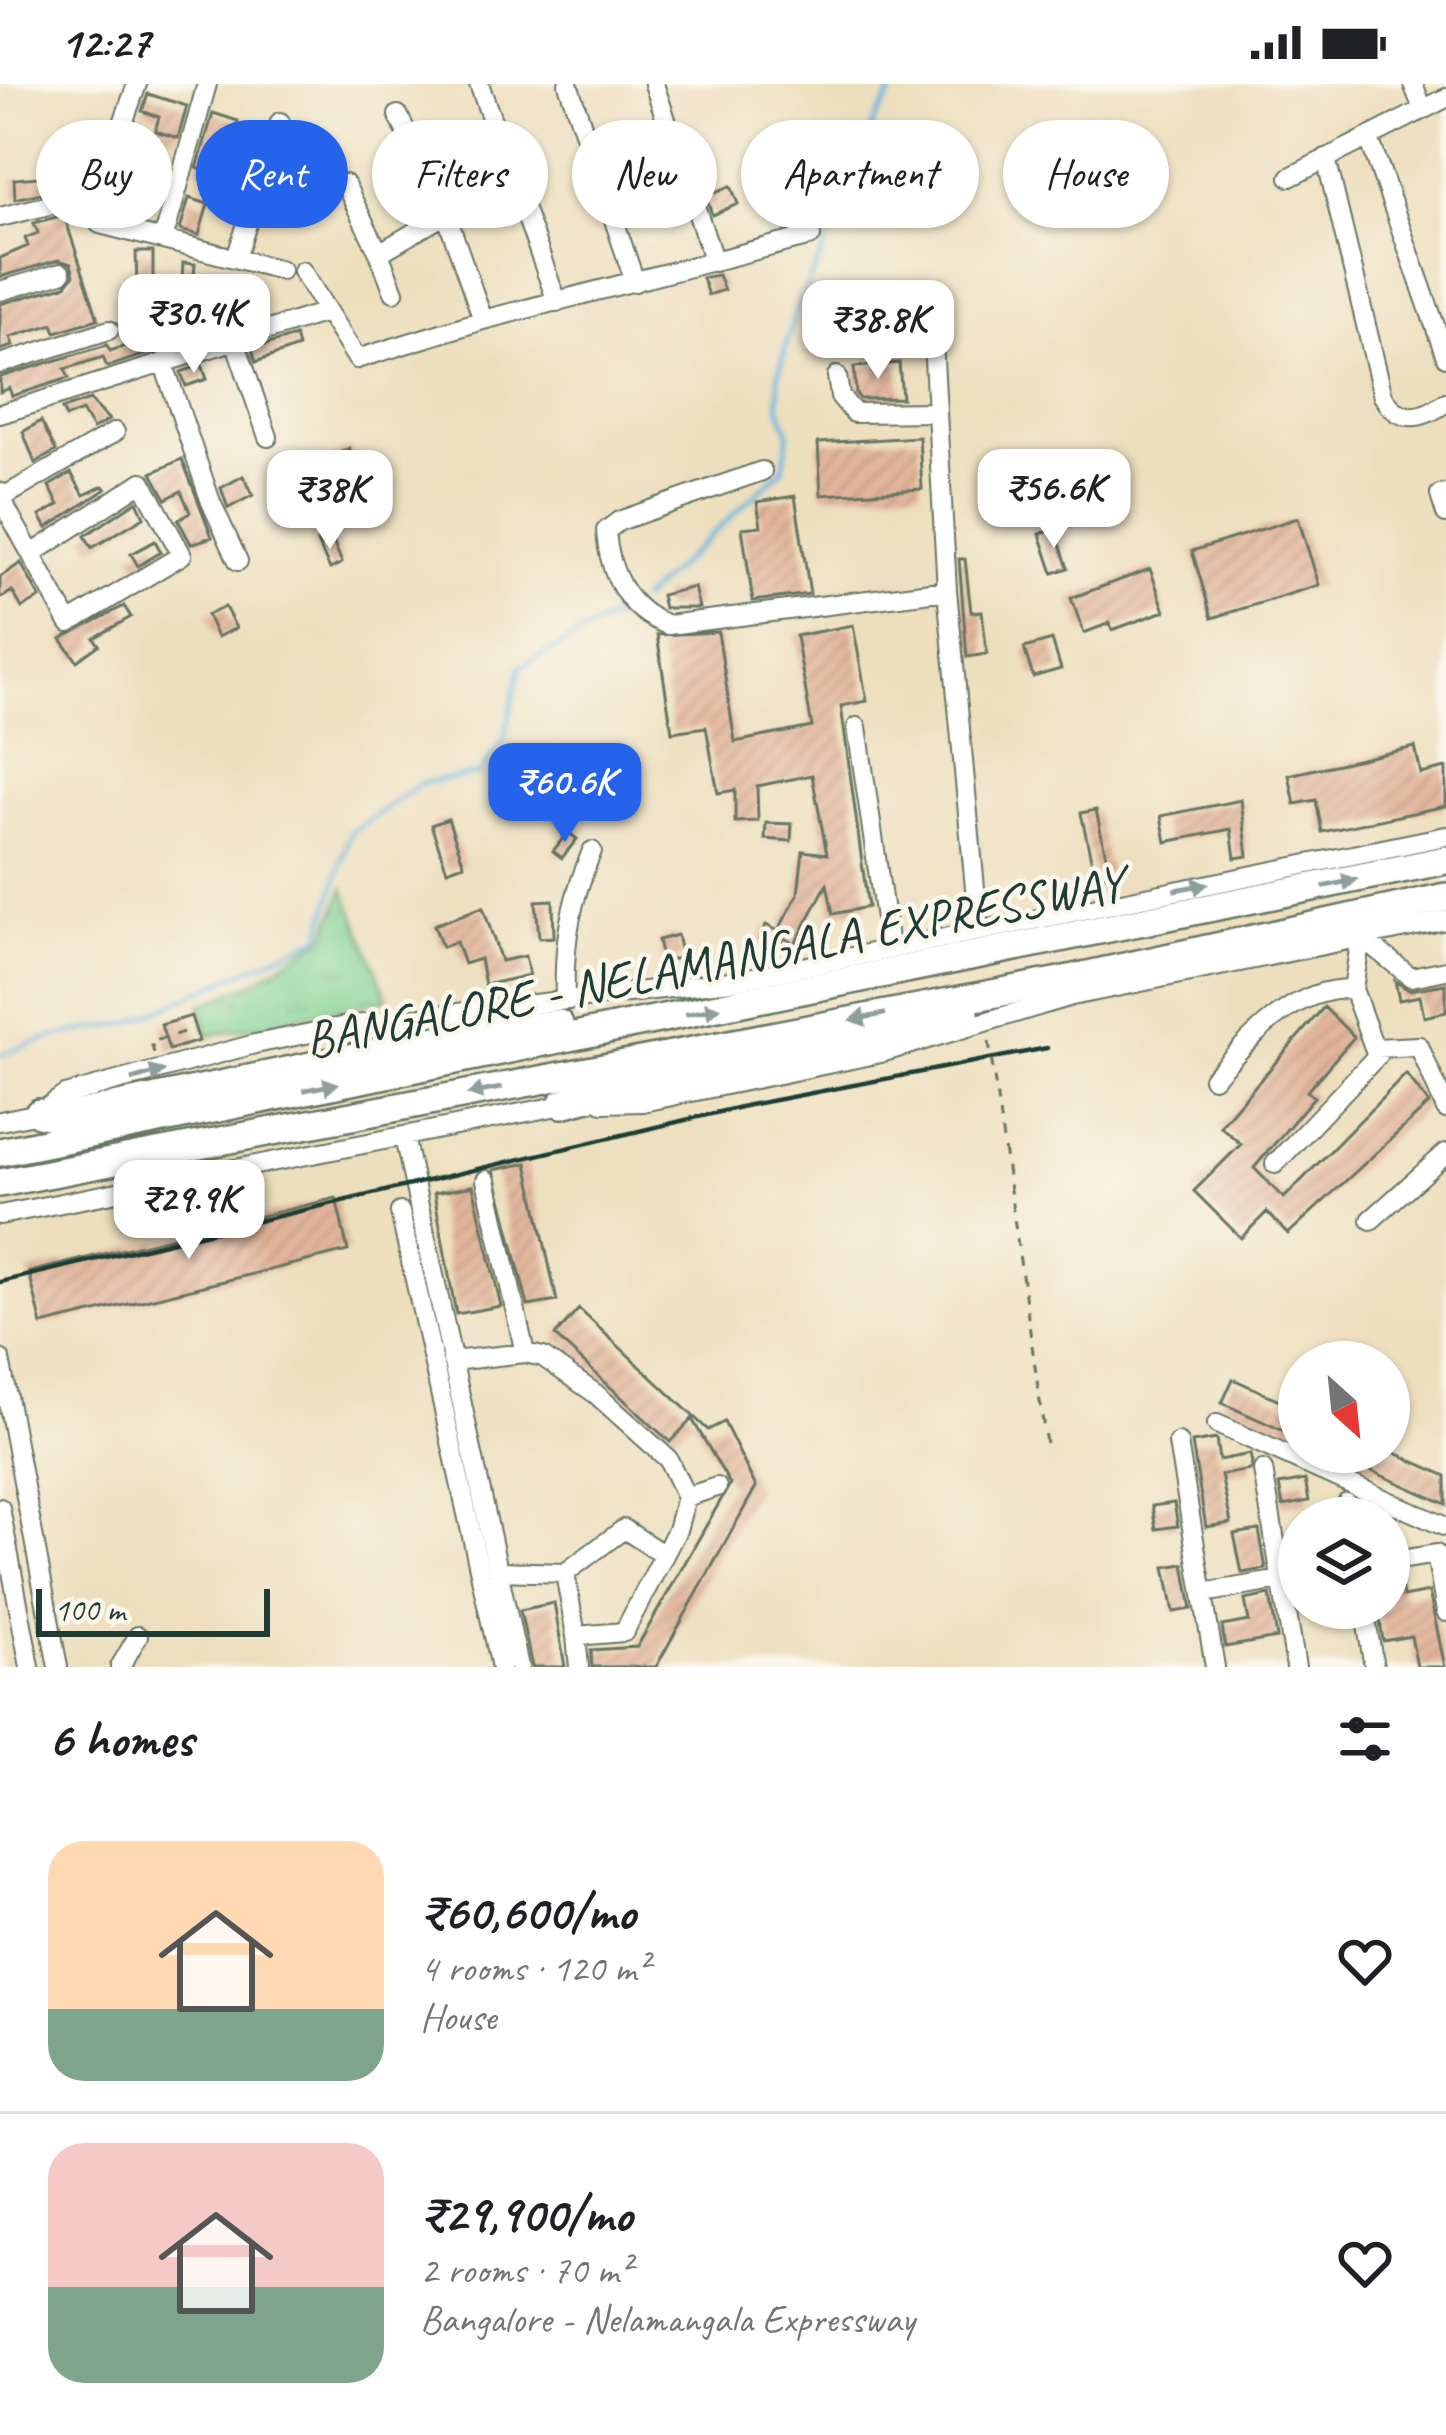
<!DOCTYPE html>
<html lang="en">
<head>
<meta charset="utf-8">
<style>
	:root { --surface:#fff; --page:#f2f2f2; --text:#202124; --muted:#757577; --line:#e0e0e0; --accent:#2563eb }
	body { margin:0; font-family:Caveat,sans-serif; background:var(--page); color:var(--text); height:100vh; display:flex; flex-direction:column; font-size:45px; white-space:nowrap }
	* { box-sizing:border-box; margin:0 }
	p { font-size:39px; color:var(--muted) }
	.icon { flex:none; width:66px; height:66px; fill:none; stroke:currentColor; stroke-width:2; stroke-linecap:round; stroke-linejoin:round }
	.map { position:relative; height:1583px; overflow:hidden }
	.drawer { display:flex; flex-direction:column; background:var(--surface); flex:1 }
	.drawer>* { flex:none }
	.guide { position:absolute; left:36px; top:36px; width:1374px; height:108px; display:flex; gap:24px }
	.needle { width:78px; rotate:153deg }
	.controls { position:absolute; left:1278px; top:1257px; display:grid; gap:24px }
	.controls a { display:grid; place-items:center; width:132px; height:132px; border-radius:50%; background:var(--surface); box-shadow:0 3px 9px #0004; font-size:60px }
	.scale { position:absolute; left:36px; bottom:30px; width:234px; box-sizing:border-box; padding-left:12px; border:6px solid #1f3d34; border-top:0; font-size:33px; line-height:42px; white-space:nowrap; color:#1f3d34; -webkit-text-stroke:9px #fbf7ec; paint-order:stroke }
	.price { position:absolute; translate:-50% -102px; padding:0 27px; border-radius:24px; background:#fff; color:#222; font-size:39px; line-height:78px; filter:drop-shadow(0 3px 6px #0008) }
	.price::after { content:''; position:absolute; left:50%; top:72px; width:36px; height:27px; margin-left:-18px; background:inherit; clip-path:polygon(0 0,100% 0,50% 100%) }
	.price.active { background:var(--accent); color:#fff }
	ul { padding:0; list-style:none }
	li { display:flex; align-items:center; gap:36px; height:300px; padding:0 48px }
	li+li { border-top:3px solid var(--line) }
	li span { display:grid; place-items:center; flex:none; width:336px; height:240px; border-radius:36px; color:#555 }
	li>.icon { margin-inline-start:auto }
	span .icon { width:144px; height:144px; fill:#fffc; stroke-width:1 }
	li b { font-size:51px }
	h2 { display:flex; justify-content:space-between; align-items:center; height:144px; padding:0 48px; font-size:51px }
	.chip { padding:0 42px; border-radius:54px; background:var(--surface); box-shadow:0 3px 9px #0004; font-size:42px; line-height:108px }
	.chip.active { background:var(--accent); color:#fff }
	.status { display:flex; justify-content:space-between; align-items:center; height:84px; padding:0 60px; background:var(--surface); direction:ltr }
	.status svg { height:33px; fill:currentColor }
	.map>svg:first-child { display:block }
	.grass { fill:url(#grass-tufts); stroke:#508864; stroke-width:3 }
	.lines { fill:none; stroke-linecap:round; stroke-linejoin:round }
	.stream { stroke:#63b4de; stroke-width:4.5 }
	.building { fill:url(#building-hatch) }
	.minor-casing { stroke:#677664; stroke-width:22 }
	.highway-casing { stroke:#677664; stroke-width:32 }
	.path { stroke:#677664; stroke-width:3; stroke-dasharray:9 9; stroke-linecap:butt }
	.minor { stroke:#fff; stroke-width:18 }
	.highway { stroke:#fff; stroke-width:27 }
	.rail { stroke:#1f3d34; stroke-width:4.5 }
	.path-bridge { stroke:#677664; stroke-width:3; stroke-dasharray:9 9; stroke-linecap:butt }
	.oneway { fill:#8f9e9a }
	.labels { text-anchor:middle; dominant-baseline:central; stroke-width:9; stroke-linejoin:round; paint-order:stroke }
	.street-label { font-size:51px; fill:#1f3d34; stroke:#fbf7ec }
</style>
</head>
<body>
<div class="status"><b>12:27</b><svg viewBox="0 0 49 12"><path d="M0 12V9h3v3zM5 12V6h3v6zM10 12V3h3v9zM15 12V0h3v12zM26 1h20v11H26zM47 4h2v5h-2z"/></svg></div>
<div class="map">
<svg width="1446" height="1583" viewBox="0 0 1446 1583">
	<defs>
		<pattern id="grass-tufts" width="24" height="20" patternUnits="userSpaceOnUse" patternTransform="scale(3)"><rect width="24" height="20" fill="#80d293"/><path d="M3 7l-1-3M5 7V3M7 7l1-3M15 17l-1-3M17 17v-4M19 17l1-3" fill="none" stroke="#68ac79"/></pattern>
		<pattern id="building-hatch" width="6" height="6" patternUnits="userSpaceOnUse" patternTransform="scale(3)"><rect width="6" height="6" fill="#e3b69b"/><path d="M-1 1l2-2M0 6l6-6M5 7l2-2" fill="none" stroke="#c29d86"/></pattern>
	</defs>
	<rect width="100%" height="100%" fill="#fbf7ec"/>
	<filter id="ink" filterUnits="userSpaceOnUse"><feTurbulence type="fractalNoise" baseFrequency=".00833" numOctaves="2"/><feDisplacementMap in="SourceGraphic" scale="24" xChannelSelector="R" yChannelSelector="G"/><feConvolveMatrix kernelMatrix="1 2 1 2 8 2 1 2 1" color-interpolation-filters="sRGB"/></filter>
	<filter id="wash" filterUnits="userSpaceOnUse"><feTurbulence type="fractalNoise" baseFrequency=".004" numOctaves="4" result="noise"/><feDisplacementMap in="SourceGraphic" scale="48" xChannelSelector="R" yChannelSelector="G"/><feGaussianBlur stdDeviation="2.7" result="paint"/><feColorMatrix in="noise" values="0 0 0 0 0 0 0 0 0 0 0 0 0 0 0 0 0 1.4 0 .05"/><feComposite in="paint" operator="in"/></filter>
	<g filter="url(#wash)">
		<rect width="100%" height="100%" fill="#eddfbe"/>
		<path class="grass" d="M344,804L388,915L208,952L201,921L251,900L325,853Z"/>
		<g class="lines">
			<path class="stream" d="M641,516L783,385L789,349L779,322L778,293L793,235L855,95L873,40L897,0
				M0,971L51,953L130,939L320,853L350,749L422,699L479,690L505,654L520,583L633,523"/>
		</g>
		<g id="blocks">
			<path class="building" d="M148,10L187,22L178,54L155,47L159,33L142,27Z
				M213,29L238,37L233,50L259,59L239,122L213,115L220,92L197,84Z
				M148,77L169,84L161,113L137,105Z
				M119,91L136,94L128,133L113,129Z
				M50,92L51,107L15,115L14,95Z
				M731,102L738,120L712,131L706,112Z
				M189,114L208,120L199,151L180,146Z
				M64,131L98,235L56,248L53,240L10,253L13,262L0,266V220L65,202L74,191L71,180L58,176L0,193V174L28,162L25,154L38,149L34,139Z
				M136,168H153V205H137Z
				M183,179L195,180L192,217L181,216Z
				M718,191L724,206L708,211L702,194Z
				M295,252L298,263L256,278L252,265Z
				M147,255L152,268L107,283L103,273L65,285L69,294L12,312L9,304L0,308V293L107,261L110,267Z
				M899,279L902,314L860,315L856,310L854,283Z
				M202,281L207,295L186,302L181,288Z
				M90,316L109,336L93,345L82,327L66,333L62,325Z
				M41,337L56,367L35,379L23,348Z
				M919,353L922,405L821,411L818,359Z
				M349,364L359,382L330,398L320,380Z
				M182,375L212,453L191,460L178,436L190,428L181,407L166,415L152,389Z
				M71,389L84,411L103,402L106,405L47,444L40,432L59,421L49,402Z
				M243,392L253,411L228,424L221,404Z
				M795,412L810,510L753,517L742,444L761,442L757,418Z
				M137,417L144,433L92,464L85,452Z
				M1298,434L1319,501L1212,534L1192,467Z
				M1055,445L1068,484L1053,489L1040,450Z
				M331,452L342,479L330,485L317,458Z
				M155,457L161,468L138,482L131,470Z
				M959,475H965L971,528L982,527L987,570L967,573Z
				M21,479L40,514L22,524L12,507L0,515V493Z
				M1150,485L1165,527L1112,546L1110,539L1084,549L1071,514Z
				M694,503L699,524H664L661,511Z
				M124,522L131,533L94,554L99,561L77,577L61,555Z
				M225,523L236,544L217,553L207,531Z
				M853,541L867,617L841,622L868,823L833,830L827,800L795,860L784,854L778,865L759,855L766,841L778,847L798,810L803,767L827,770L812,691L757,702L758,737L735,738V706L718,709L706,643L672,648L657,551L718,548L735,658L812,643L796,552Z
				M1052,556L1061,585L1033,593L1024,564Z
				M1415,663L1421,690L1446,684V722L1322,748L1316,716L1295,720L1289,691Z
				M1241,716L1248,772L1235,774L1231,745L1166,758L1161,732Z
				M1096,726L1110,790L1095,793L1081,729Z
				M448,735L464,780L447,786L431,741Z
				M766,739L792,740L791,757L765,755Z
				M568,748L577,755L562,774L553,767Z
				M553,816L554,853L539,854L536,817Z
				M483,823L501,877L525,872L529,891L485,901L480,875L464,880L456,858L442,863L434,841Z
				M677,851L682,873L663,878L658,856Z
				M1395,897L1409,906L1446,900V928L1424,933L1420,912L1399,916Z
				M1324,923L1354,953L1307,1007L1314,1013L1254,1084L1284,1114L1406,990L1429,1020L1288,1150L1267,1128L1241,1154L1194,1107L1241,1060L1220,1042Z
				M191,932L199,957L169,966L161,941Z
				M527,1079L557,1217L528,1222L494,1086Z
				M473,1102L501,1222L456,1230L434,1109Z
				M336,1114L348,1167L42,1241L29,1188Z
				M579,1225L708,1346L724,1338L756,1403L656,1583H592L591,1566L637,1563L730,1400L692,1335L670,1358L555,1252Z
				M1233,1295L1299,1325V1354L1222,1319Z
				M1216,1355L1219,1376L1250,1370L1252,1379L1250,1386L1221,1391L1231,1439L1206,1443L1192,1359Z
				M1329,1368H1393L1446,1392V1420Z
				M1305,1396L1309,1417L1283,1422L1279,1401Z
				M1174,1419L1178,1442L1156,1445L1152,1422Z
				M1259,1446L1266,1485L1242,1489L1234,1450Z
				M1184,1480L1192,1525L1174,1528L1165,1483Z
				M1399,1490L1403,1513L1429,1508L1445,1583H1417L1411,1552L1383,1557L1378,1524H1389V1491Z
				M1270,1511L1277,1554L1225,1563L1222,1542L1249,1537L1245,1516Z
				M554,1519L565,1583H532L520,1526Z"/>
		</g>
	</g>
	<g filter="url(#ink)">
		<use href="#blocks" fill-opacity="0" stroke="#677664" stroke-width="3"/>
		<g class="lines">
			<defs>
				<path id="minor" d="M137,0L98,109L100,140L281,186
					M479,0L557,218
					M568,0L635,198
					M654,0L714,178
					M1413,0L1423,25
					M398,31L446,130L483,236
					M1369,54L1446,273
					M1326,74L1383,312C1399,340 1422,336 1446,318
					M1290,93L1446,14
					M345,100L379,169
					M0,133L98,109
					M163,156L207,0
					M236,174L280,38
					M302,187L357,275L483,236L811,152
					M0,207L61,189
					M394,208L379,169L446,130
					M931,222L947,506L979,847
					M235,257L268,353
					M163,278L211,418L238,477
					M0,280L109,246
					M837,292L840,312L854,329L937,328
					M0,330L326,228
					M762,387L619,437L606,447C609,488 626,526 668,541L947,506
					M0,408L7,426L69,539L182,471L142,398L32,470
					M1446,410L1440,411L1446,430
					M0,415L115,348
					M857,643L889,862
					M565,912C563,859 571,816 592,767
					M1375,964L1419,962L1446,1025
					M1213,994C1251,954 1293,903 1353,905
					M602,1019L643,1018L881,969L1072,912L1446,836
					M0,1037L39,1029L65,1011L255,960L346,942L739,896L1446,752
					M404,1053L519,1583
					M1275,1080L1377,972L1353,905L1361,853L1411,893L1446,886
					M486,1096L525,1269
					M400,1128L501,1583
					M0,1131L568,1020
					M1371,1136L1446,1069
					M0,1275L58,1583
					M452,1277L525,1269L543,1273L596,1310L668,1375L686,1413L677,1446L624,1548L576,1552L579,1583
					M1217,1340L1446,1443
					M1178,1359L1215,1583
					M1263,1386L1296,1583
					M686,1413L717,1403
					M1347,1419L1350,1434
					M0,1424L30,1583
					M1389,1478L1436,1470L1446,1528
					M498,1487L565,1489L624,1445L664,1471
					M565,1489L576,1552
					M1203,1509L1299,1493
					M1364,1524L1374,1583
					M120,1583L138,1552"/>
				<path id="highway" d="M562,1020C695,983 834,973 965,929
					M39,1029L61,1034L475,948L559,940
					M0,1068L1446,776
					M0,1099L1065,896L1446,813"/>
			</defs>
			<use href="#minor" class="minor-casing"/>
			<use href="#highway" class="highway-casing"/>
			<path class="path" d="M989,958L1046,1360
				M154,969L151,958L184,948
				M232,1111L234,1119"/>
			<use href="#minor" class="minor"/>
			<use href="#highway" class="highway"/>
			<path class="rail" d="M0,1198L749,1021L1047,964"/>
			<path class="path-bridge" d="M234,1119L213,1142L212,1136Z"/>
		</g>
		<defs><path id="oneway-solid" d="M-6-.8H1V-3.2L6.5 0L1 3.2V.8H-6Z" transform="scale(3)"/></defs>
		<g class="oneway">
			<use href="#oneway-solid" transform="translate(1340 799) rotate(-12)"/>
			<use href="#oneway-solid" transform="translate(1191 803) rotate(-11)"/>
			<use href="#oneway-solid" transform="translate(703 927) rotate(-11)"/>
			<use href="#oneway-solid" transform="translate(868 933) rotate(169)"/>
			<use href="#oneway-solid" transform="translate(148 991) rotate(-16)"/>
			<use href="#oneway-solid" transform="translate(321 1003) rotate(-11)"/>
			<use href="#oneway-solid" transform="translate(485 1007) rotate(169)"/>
		</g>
	</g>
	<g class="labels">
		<g class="street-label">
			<text transform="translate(714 877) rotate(-11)">BANGALORE - NELAMANGALA EXPRESSWAY</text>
		</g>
	</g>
</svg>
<div class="controls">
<a><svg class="needle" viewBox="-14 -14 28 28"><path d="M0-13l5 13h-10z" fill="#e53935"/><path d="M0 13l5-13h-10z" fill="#757577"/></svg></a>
<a><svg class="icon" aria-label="layers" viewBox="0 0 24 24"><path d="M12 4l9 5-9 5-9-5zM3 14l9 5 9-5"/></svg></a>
</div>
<div class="scale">100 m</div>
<b class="price" style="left:194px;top:292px">₹30.4K</b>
<b class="price" style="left:878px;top:298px">₹38.8K</b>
<b class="price" style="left:1054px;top:467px">₹56.6K</b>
<b class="price" style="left:330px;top:468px">₹38K</b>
<b class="price active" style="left:565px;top:761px">₹60.6K</b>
<b class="price" style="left:189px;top:1178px">₹29.9K</b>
<div class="guide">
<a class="chip">Buy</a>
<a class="chip active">Rent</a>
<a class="chip">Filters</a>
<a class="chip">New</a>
<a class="chip">Apartment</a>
<a class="chip">House</a>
</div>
</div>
<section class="drawer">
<h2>6 homes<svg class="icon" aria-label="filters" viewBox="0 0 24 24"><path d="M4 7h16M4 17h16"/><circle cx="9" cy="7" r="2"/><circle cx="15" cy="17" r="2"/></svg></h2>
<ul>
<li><span style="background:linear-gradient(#ffd9b3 70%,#7fa58c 0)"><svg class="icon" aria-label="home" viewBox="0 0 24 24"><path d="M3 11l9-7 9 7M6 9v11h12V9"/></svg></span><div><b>₹60,600/mo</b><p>4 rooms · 120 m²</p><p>House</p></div><svg class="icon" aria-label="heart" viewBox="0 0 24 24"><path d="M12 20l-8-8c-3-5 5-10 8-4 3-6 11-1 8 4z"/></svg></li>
<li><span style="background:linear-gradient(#f6c9c9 60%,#7fa58c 0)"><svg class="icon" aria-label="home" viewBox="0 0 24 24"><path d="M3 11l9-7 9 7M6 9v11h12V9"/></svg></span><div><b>₹29,900/mo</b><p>2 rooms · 70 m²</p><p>Bangalore - Nelamangala Expressway</p></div><svg class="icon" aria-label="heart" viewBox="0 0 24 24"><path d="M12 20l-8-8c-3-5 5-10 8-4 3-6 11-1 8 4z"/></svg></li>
</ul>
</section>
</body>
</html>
